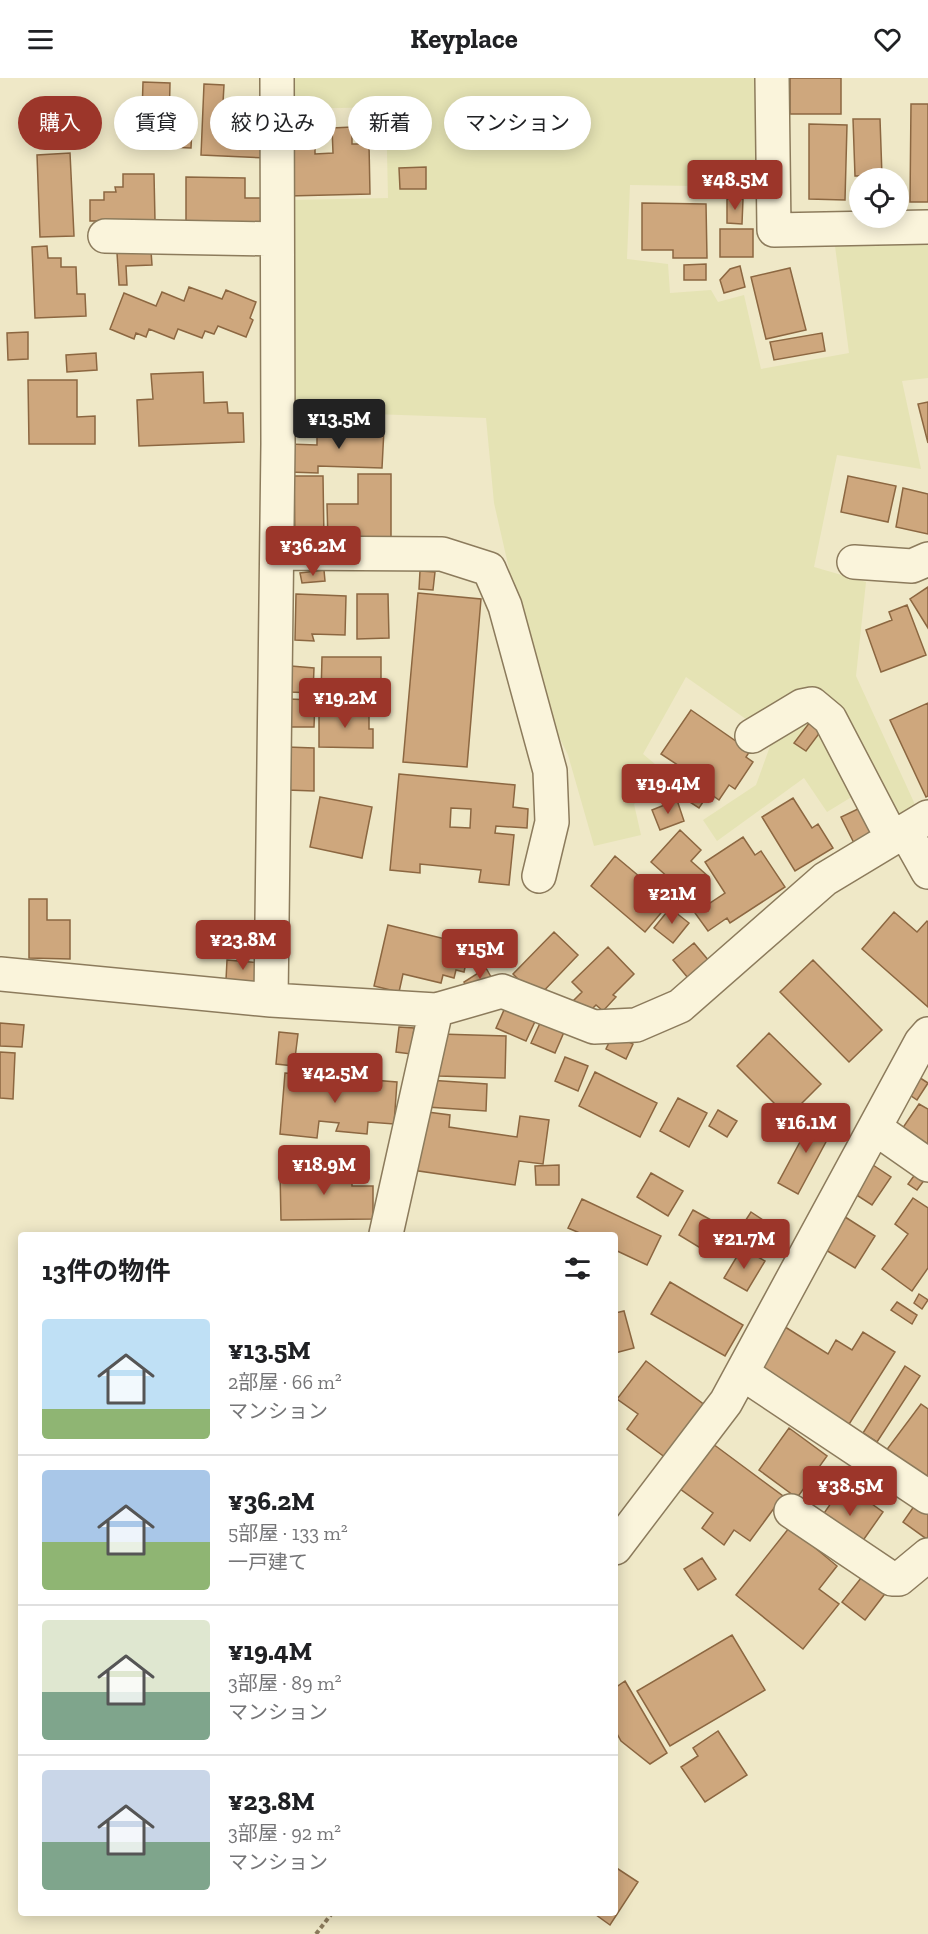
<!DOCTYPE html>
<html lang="ja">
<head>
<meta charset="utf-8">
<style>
	:root { --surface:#fff; --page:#f2f2f2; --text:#202124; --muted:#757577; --line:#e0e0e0; --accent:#9c362a }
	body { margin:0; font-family:"Zilla Slab","Noto Sans JP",serif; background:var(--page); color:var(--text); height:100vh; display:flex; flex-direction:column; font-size:22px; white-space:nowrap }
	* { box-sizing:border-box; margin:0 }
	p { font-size:20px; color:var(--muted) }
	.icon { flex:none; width:33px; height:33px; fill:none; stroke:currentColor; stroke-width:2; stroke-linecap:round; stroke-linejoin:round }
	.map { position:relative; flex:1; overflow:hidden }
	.details { position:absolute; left:18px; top:1154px; width:600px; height:684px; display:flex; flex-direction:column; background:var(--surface); border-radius:6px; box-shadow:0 3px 15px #0003 }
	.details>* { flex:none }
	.hud { position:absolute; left:18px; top:18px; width:600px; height:54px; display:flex; gap:12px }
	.controls { position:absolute; left:849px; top:90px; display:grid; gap:12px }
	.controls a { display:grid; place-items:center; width:60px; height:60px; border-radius:50%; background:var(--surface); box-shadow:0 3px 15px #0003; font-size:30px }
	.price { position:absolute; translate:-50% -51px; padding:0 14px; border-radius:6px; background:var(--accent); color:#fff; font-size:20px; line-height:39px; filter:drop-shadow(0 2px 3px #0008) }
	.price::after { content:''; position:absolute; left:50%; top:36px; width:18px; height:14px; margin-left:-9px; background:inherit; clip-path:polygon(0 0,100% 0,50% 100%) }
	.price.current { background:#222; color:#fff }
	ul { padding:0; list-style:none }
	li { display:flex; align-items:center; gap:18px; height:150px; padding:0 24px }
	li+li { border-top:2px solid var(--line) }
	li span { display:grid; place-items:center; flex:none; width:168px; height:120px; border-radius:6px; color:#555 }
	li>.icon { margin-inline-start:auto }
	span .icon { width:72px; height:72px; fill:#fffc; stroke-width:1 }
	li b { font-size:26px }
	h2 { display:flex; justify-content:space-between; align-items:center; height:72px; padding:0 24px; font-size:26px }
	.pill { padding:0 21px; border-radius:27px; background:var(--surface); box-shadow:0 3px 15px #0003; font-size:21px; line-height:54px }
	.pill.current { background:var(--accent); color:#fff }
	header { display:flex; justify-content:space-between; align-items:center; height:78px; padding:0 24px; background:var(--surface); font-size:27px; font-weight:700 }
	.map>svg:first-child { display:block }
	.farmland { fill:#e5e3b4 }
	.building { fill:#cea77d; stroke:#8c6741; stroke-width:1.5; fill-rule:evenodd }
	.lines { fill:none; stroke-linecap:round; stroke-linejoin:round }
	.minor-casing { stroke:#8c7b5c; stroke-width:36 }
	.path { stroke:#8c7b5c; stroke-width:4; stroke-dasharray:4.5 3; stroke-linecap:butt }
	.minor { stroke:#faf4db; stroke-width:33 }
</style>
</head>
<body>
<header><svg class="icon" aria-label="menu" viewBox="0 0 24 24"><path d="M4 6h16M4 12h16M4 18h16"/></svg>Keyplace<svg class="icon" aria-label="heart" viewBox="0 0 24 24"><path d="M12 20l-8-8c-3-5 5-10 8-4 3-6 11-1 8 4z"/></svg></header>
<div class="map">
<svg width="928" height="1856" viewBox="0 0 928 1856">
	<rect width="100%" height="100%" fill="#efe8c7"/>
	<path class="farmland" d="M291,0H761L759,109L630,107L627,181L668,186L670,215L711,212L718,224L744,217L761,291L849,275L835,168L928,161V300L902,303L921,391L837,377L814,489L866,504L856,598L918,733L891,751L868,709L827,734L804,700L717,763L703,742L756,707L773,660L686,599L643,676L673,701L634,726L641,757L594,768L568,677L537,614L494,425L486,340L288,333L292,122L388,120L386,29L291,31Z"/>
	<path class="building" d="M790,0H841V36H790Z
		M143,4L170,5L169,49L192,50L191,70L141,68Z
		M204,6L224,7L222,43H236V27L270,28L267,80L201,77Z
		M911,26H928V124H910Z
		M853,41H880L882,98H855Z
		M809,46L847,47L845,122L809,121Z
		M352,49V66H369L370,116L288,118L286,54H315V76L333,75L332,50Z
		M70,75L74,158L40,159L37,77Z
		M426,89V111H400L399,90Z
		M123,96H154L155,143H90V122H104V114H116L115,109H123Z
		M186,99L245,100V120H267V147H186Z
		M727,121H743L742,146L727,145Z
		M642,125L706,126L707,180H673V172H642Z
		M720,151H753V179H720Z
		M47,168L48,180H61V189H76L77,216H85L86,238L35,240L32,169Z
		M151,173L152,187L126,188L127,207H119L117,175Z
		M706,186V202H684V187Z
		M740,188L745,209L724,215L720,202L730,191Z
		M790,190L806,252L766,261L751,199Z
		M189,209L222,221L226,212L256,224L250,240L253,242L246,259L218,248L214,256L205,253L202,260L178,251L174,261L149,251L146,259L136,255L134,261L110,251L124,215L156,228L162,214L184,223Z
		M28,254V281L8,282L7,255Z
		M822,255L825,273L774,282L770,264Z
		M96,275L97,292L67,294L66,277Z
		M203,294L204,325L227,324L228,335H243L244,364L139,368L137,322L153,321L151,296Z
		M28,302H77V339L95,338V366H29Z
		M928,324V365L918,326Z
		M317,349L384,351L382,390L318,388V395L289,394V366L317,367Z
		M358,396H391V459H356L328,463L327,426H358Z
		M294,398H323L324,462H295Z
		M848,398L896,408L888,444L841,434Z
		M903,410L928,416V456L896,449Z
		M324,492L325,503L302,505L300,495Z
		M420,493L435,494L433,512L419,511Z
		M928,509V550L910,521Z
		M418,515L481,521L467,689L403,684Z
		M296,516L346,518L345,557L312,556L314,563L295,562Z
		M357,516H388L389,560L357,561Z
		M907,527L926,577L881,594L866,552L892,542L889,534Z
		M322,579H381V617H321Z
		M291,588L314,590L313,615L290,614Z
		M288,621L315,622L314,649H288Z
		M928,625V718L926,719L890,642Z
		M319,631L369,632V651H373V670L319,669Z
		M691,632L750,673L746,679L753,684L735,711L729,707L719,722L709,715L699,730L679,717L693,697L661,676Z
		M810,644L821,653L806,673L794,665Z
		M287,669L314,670V713L287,712Z
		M399,696L515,707L513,729L528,731L527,750L496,748L495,755L514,757L509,807L479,804L481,792L420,786V795L390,792ZM451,730L471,731L470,750L450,749Z
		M320,719L372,729L362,780L310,769Z
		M793,720L812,750L818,746L833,770L795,793L762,739Z
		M677,722L684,743L660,752L652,732Z
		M862,729L877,758L856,769L841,739Z
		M680,752L701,772L691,783L709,799L690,819L651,784Z
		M743,759L755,777L761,773L785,809L730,845L727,840L708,853L695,835L725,815L705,784Z
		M615,778L646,804L652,797L664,808L660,813L671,823L645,854L591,808Z
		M29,821H47V842H70V881L29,880Z
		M670,830L689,845L673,865L654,850Z
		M894,834L917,854L927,843L928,844V929L862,871Z
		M388,847L470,867L464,894L456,892L454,900L443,897L441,905L403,896L399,914L374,908Z
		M554,854L578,877L537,920L513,896Z
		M694,865L709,883L688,900L673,882Z
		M608,869L634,896L613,917L616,919L603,933L596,927L586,937L573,923L582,914L572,904Z
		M227,882L261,885L259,905L226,902Z
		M813,882L882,952L849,984L780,914Z
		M486,890L495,906L468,912L464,904Z
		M508,923L538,937L526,963L496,950Z
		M541,943L564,954L555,975L531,965Z
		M0,945L24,947L22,969L0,968Z
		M399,949L414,950L411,976L396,974Z
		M279,954L298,956L294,988L276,986Z
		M769,955L821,1006L788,1039L737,988Z
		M440,956L506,958L505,1000L439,998Z
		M613,956L633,966L626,981L606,971Z
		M0,974L15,975L13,1021L0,1020Z
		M565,979L588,988L578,1013L555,1003Z
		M595,994L657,1025L640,1059L579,1028Z
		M285,995L397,1004L394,1046L368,1044L367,1056L336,1053L339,1045L319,1043L317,1060L280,1056Z
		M914,996L928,1005L917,1022L904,1013Z
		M428,1002L487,1006L486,1033L427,1029Z
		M678,1020L707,1035L689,1069L660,1053Z
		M919,1026L928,1031V1068L902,1051Z
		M718,1032L737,1043L727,1059L709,1048Z
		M420,1033L450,1037L449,1049L517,1059L520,1038L549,1042L543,1086L519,1083L515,1107L412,1092Z
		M815,1036L835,1047L798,1116L778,1105Z
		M559,1087V1107H536L535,1088Z
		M873,1087L891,1099L872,1127L855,1116Z
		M919,1091L928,1097L917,1112L908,1106Z
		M352,1092V1108H373V1141L281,1142L280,1093Z
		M651,1095L683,1113L668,1138L637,1119Z
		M913,1120L928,1130V1190L912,1213L882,1191L908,1156L895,1146Z
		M582,1121L661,1158L647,1187L615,1172V1156H582L568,1150Z
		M693,1132L722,1148L707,1174L679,1157Z
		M751,1134L781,1154L767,1176L736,1157Z
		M842,1137L875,1158L855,1190L821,1169Z
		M742,1170L765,1183L747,1213L724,1200Z
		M670,1204L743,1247L725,1278L651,1236Z
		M919,1216L928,1222L922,1231L914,1225Z
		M897,1224L917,1237L912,1246L891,1232Z
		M624,1233L634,1270L615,1275V1235Z
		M782,1247L828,1276L836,1262L852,1272L863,1254L895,1274L846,1351L754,1293Z
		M646,1283L706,1328L666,1380L627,1351L638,1336L617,1321Z
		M905,1288L920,1298L877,1364L863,1355Z
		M921,1326L928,1331V1407L885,1374Z
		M789,1350L827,1378L797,1420L759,1392Z
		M709,1363L783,1418L750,1463L734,1452L724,1467L702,1450L713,1435L676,1408Z
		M844,1406L883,1434L857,1471L818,1444Z
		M917,1424L928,1432V1462L903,1444Z
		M793,1445L817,1465L814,1469L837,1488L819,1511L839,1526L803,1571L736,1517Z
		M702,1480L716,1501L698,1512L684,1491Z
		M865,1495L887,1513L865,1542L842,1524Z
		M732,1557L765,1612L670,1668L637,1613Z
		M625,1603L667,1675L650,1686L621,1663L615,1652V1610Z
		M718,1653L747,1697L705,1724L681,1689L698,1678L693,1670Z
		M615,1789L638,1804L610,1847L592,1834H615Z"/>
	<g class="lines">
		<defs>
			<path id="minor" d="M772,0L774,152L928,149
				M105,158L277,161
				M277,475L442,476L489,491L505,528L550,693L552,744L539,798
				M854,484L912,488L928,481
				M752,658L802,628L812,626L830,641L892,760
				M905,753L928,794
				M0,896L271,922L436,932L502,913L594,949L636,947L680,928L825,801L928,739
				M271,922L278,366L277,0
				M875,1050L928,1087
				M386,1156L436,932
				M742,1295L928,1419
				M791,1433L892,1501H899L928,1477
				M615,1470L726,1324L921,964L928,956"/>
		</defs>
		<use href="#minor" class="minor-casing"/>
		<path class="path" d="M316,1856L333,1834"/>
		<use href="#minor" class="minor"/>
	</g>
</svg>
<div class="controls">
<a><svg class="icon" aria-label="locate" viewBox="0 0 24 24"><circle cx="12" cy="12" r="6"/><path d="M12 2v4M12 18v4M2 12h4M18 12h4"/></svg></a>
</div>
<b class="price" style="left:735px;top:133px">¥48.5M</b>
<b class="price current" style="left:339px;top:372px">¥13.5M</b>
<b class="price" style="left:313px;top:499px">¥36.2M</b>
<b class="price" style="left:345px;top:651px">¥19.2M</b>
<b class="price" style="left:668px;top:737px">¥19.4M</b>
<b class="price" style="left:672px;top:847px">¥21M</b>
<b class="price" style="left:243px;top:893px">¥23.8M</b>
<b class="price" style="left:480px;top:902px">¥15M</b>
<b class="price" style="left:335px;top:1026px">¥42.5M</b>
<b class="price" style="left:806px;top:1076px">¥16.1M</b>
<b class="price" style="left:324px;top:1118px">¥18.9M</b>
<b class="price" style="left:744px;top:1192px">¥21.7M</b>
<b class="price" style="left:850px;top:1439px">¥38.5M</b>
<div class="hud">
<a class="pill current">購入</a>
<a class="pill">賃貸</a>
<a class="pill">絞り込み</a>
<a class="pill">新着</a>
<a class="pill">マンション</a>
</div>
<section class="details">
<h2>13件の物件<svg class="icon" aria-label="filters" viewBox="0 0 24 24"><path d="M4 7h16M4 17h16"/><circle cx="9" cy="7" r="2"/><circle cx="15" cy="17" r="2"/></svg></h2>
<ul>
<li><span style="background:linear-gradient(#bfe0f5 75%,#8fb573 0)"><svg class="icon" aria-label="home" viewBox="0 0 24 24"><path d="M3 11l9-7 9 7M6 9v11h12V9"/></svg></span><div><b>¥13.5M</b><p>2部屋 · 66 m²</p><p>マンション</p></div></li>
<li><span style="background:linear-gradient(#a9c7e8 60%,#8fb573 0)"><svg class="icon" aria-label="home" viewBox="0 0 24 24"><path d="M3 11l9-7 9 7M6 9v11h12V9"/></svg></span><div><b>¥36.2M</b><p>5部屋 · 133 m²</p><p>一戸建て</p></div></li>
<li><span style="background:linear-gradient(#dfe7d0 60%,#7fa58c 0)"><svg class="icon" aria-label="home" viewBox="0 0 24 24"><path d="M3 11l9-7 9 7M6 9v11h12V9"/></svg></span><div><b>¥19.4M</b><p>3部屋 · 89 m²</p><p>マンション</p></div></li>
<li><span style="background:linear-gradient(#c9d6e8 60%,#7fa58c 0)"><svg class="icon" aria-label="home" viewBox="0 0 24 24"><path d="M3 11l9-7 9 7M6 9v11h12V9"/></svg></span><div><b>¥23.8M</b><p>3部屋 · 92 m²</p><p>マンション</p></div></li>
</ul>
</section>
</div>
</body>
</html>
